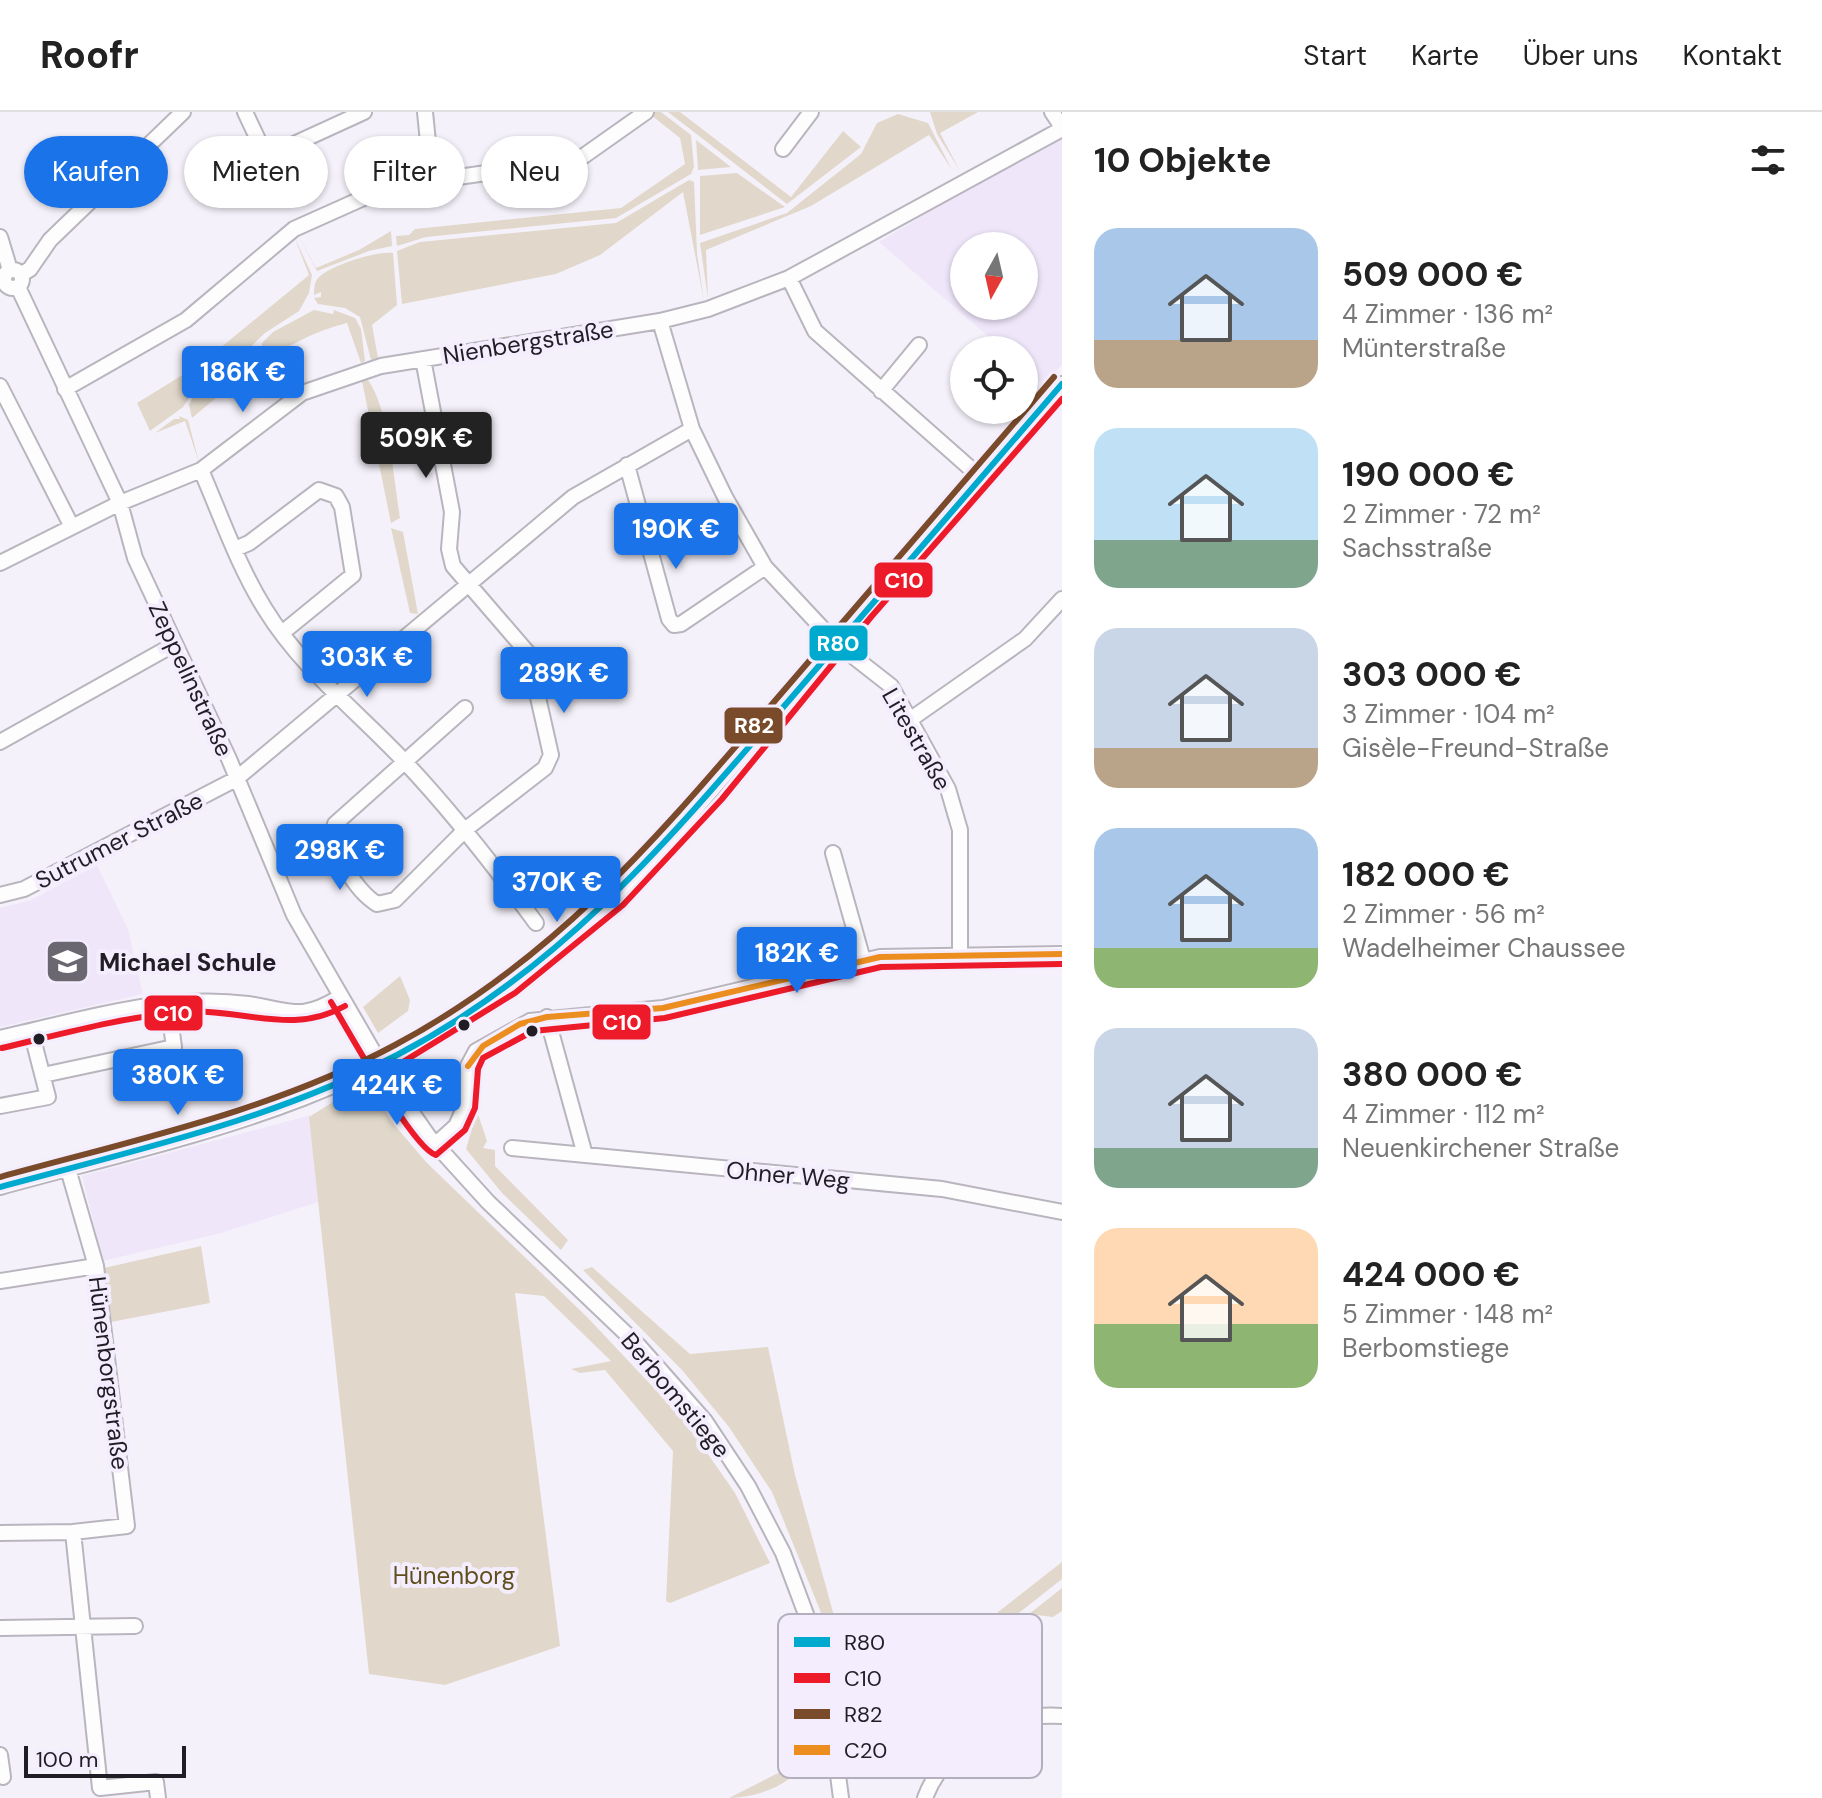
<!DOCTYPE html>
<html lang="de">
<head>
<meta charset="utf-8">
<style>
	:root { --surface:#fff; --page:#f6f6f6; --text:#222; --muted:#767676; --line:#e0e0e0; --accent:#1a73e8 }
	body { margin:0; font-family:"DM Sans",sans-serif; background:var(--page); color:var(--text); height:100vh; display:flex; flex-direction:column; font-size:30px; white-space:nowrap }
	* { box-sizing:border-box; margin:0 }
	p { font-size:26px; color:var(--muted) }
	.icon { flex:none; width:44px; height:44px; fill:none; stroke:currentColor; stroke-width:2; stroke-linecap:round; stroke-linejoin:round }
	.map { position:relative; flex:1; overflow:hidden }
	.panel { display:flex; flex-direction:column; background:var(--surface); width:760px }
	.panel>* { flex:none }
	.top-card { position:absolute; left:24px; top:24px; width:760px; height:72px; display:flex; gap:16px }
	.needle { width:52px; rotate:188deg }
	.buttons { position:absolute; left:950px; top:120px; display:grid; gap:16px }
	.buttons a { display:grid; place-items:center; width:88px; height:88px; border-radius:50%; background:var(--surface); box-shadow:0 2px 6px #0004; font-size:40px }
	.scale { position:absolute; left:24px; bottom:20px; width:162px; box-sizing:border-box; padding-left:8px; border:4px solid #201d25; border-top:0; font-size:22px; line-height:28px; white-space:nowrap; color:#201d25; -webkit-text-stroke:6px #f4edfe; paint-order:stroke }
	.price { position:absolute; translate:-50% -68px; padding:0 18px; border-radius:8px; background:var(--accent); color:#fff; font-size:26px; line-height:52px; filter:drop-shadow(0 2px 4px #0008) }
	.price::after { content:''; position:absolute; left:50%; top:48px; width:24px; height:18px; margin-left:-12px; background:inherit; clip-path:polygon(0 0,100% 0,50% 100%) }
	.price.current { background:#222; color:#fff }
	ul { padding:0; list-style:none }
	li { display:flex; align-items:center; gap:24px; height:200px; padding:0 32px }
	li span { display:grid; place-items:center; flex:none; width:224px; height:160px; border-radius:24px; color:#555 }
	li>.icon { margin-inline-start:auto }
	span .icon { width:96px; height:96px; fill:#fffc; stroke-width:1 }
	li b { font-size:34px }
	h2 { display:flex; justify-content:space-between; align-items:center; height:96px; padding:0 32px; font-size:34px }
	.tag { padding:0 28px; border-radius:36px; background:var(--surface); box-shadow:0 2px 6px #0004; font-size:28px; line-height:72px }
	.tag.current { background:var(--accent); color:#fff }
	header { display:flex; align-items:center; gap:48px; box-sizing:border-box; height:112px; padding:0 40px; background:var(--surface); border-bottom:2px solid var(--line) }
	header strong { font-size:38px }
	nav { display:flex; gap:44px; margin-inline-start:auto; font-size:28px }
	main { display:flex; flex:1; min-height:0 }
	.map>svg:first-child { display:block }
	.built { fill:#efe6fa; fill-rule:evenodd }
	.green { fill:#e1d8cb }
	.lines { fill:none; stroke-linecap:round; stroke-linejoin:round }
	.minor-casing { stroke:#b9b5be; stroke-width:18 }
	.minor { stroke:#fefdfe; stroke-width:14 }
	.bus-1-casing { stroke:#f4edfe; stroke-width:12 }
	.bus-2-casing { stroke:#f4edfe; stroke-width:12 }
	.bus-3-casing { stroke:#f4edfe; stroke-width:12 }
	.bus-4-casing { stroke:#f4edfe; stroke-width:12 }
	.bus-1 { stroke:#00a9ce; stroke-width:6 }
	.bus-2 { stroke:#ed1b29; stroke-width:6 }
	.bus-3 { stroke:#7a4b2a; stroke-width:6 }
	.bus-4 { stroke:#eb8e1f; stroke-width:6 }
	.bus-dot { fill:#201d25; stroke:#f4edfe; stroke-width:3 }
	.labels { text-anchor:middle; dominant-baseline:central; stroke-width:8; stroke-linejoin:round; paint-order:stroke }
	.street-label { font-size:24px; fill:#201d25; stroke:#f4edfe }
	.poi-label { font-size:24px; font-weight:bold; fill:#201d25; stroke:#f4edfe; text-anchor:start }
	.park-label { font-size:24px; fill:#604e1a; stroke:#f4edfe }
	.key { fill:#f4edfe; stroke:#b4afbd; stroke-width:2 }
	.key-label { font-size:22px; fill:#201d25 }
	.line-badge { stroke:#f4edfe; stroke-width:3 }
	.badge-label { font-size:22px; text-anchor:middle; font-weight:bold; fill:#fff }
</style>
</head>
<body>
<header>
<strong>Roofr</strong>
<nav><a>Start</a><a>Karte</a><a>Über uns</a><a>Kontakt</a></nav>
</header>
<main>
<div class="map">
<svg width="1062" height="1686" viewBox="0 0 1062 1686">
	<rect width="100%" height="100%" fill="#f5f1fa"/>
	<path class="built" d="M1062,20V252L1045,274L1024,256V238H1004L879,130ZM964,134H1024V194H964Z
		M97,753L128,817L143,882L0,915V796L31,788Z
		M311,1003L318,1090L221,1121L103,1149L82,1064Z"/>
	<path class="green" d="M652,0H661L691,23L694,55L691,62L616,106L426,125L397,134L396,124L409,123L415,117L621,96L685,52L680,26L651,3Z
		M668,0H680L791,85L843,19L861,35L787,92Z
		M930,0H978L940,21L960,59L937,22Z
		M898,2L928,11L952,58L929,23L811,94L706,138L708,187L700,131L787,101L861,42L877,11Z
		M696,28L731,55L698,58Z
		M737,61L785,95L700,123V64Z
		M689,68L694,70L697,141L704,189L683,80L600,143L556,162L402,192L397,139L420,130L616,111Z
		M296,119L316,156L359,138L391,119L392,134L369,139L317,159Z
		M294,124L312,163L309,181L299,199L265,221L236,249L201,267L183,295L150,319L137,291L202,251L309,163Z
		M393,141L397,193L372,213L378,246L371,248L360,205L345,196L318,192L314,186L321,185V180L314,183C314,177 314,170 319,165C332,153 376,139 393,141Z
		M314,198L333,202L334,198L355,206L361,217L365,249L361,251L347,211C287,226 238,267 192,306L189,293L196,278L206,269L262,237V231L273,220Z
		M368,268C389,297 394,369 400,406L391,411L362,269Z
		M179,304L188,308L199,350L185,309L155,321L174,307H180Z
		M391,416L403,420L418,502L410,501Z
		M400,864L410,888L408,899L378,921L363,895Z
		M368,968L391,1009L427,1051L587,1205L685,1309L735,1381L770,1451L670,1491L666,1489L673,1339L605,1258L580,1261L571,1257L611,1249L544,1184L515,1181L560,1534L445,1573L369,1562L309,1005Z
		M477,999L487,1029L483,1036L495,1038V1054L568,1128L561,1138L502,1081L466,1037Z
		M201,1134L210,1191L111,1210L104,1156Z
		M592,1155L690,1242L768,1235L795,1363L841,1529L856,1611L1062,1450V1467L857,1628L853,1626L820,1498L772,1380L729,1315L682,1258L583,1158Z
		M1062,1476V1499L1053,1505L1029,1502Z
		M804,1653C786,1675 755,1686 729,1686L780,1660Z"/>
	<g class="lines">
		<defs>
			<path id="minor" d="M245,0L261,34L270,40L281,38L364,0
				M425,0L432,70
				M1052,0L1062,15
				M783,37L811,0
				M0,125L10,158
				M4 167a9 9 0 1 1 18 0a9 9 0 1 1-18 0Z
				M22,162L30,157L50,128L183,0
				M789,166L815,219L979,364
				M18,175L120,391L135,446L229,647L294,803L392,972L429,1025L488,1090L639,1234L705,1309L748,1374L783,1441L813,1521L827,1579L841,1686
				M660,209L692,317L725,385L765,455L836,531L891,574L948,677L960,718V842
				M423,247L452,400L449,437L453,454L528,541L551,643L545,656L466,717L395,788L377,792C356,779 328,736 335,712L465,596
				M0,274L72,415
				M65,277L186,208L294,117L388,75L578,48L646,0
				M881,279L919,233
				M627,353L669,507L674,513L681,512L765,455
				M201,358C221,404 238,454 265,497C301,556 358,600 405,650C453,701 495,755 536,811
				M235,437L249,431L319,378L336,384L342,395L353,463L282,521
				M0,451L120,391L201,358L302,281L381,254L660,209L708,197L789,166L1062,17
				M911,607L1025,527L1062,487
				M0,630L173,533
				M833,741L863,848
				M0,783L24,777L236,667L573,385L692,317
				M547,905L585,1043
				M0,926C82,908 162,881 248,892C290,898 300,910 340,885
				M43,963L174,935L168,891
				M0,994L48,985L31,919
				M435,1033L456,1014L465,994L468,954L476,939L530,909L663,896L880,845L1062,842
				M512,1036L942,1077L1062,1100
				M68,1057L96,1154L127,1414L73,1420L100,1676L156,1670L158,1686
				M0,1075C101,1047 205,1024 303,986C435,935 554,851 651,748L1062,272
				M0,1169L96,1154
				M0,1421L73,1420
				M0,1516L135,1514
				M0,1643L3,1665
				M925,1686C945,1632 1006,1600 1062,1604"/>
		</defs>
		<use href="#minor" class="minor-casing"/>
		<use href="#minor" class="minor"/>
		<defs>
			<path id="bus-1" d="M0,1075C135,1038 273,1008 397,943C565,855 671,725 792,585C882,480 972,376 1062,272"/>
			<path id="bus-2" d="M331,890C347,916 413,1037 436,1043L465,1018L475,996L478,957L483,946L533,919L665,906L881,855L1062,852
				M2,936C62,922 122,905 183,900C243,896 291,924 345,894
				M385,961L515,881L623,793L722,687L871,505L1062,287"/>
			<path id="bus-3" d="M0,1065C134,1028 272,999 395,933C562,844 665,716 786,576C876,473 965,369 1054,265"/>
			<path id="bus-4" d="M468,954L483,934L520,912L547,905L663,896L880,845L1062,842"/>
		</defs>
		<use href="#bus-1" class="bus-1-casing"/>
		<use href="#bus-2" class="bus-2-casing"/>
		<use href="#bus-3" class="bus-3-casing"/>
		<use href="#bus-4" class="bus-4-casing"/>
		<use href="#bus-1" class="bus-1"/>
		<use href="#bus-2" class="bus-2"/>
		<use href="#bus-3" class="bus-3"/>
		<use href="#bus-4" class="bus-4"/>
	</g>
	<defs>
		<symbol id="school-square" viewBox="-11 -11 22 22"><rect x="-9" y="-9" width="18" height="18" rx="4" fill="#6b6770" stroke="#f4edfe"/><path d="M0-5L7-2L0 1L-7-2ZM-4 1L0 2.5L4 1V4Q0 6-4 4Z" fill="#fff"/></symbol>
	</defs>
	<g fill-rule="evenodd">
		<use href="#school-square" x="42" y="824" width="51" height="51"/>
	</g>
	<g class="bus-dot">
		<circle cx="464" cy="913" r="7"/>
		<circle cx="532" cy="919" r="7"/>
		<circle cx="39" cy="927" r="7"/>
	</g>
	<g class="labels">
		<g class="street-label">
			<text transform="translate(528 230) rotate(-9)">Nienbergstraße</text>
			<text transform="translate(191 567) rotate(65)">Zeppelinstraße</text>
			<text transform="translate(917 627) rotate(60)">Litestraße</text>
			<text transform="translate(119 728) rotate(-27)">Sutrumer Straße</text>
			<text transform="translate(788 1063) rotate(5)">Ohner Weg</text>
			<text transform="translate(109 1261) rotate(83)">Hünenborgstraße</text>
			<text transform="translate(676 1283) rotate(50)">Berbomstiege</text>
		</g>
		<g class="poi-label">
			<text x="99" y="850">Michael Schule</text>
		</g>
		<g class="park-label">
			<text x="454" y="1463">Hünenborg</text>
		</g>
	</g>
	<rect x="778" y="1502" width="264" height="164" rx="12" class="key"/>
	<rect x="794" y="1525" width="36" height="10" fill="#00a9ce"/>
	<rect x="794" y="1561" width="36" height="10" fill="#ed1b29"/>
	<rect x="794" y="1597" width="36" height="10" fill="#7a4b2a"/>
	<rect x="794" y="1633" width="36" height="10" fill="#eb8e1f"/>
	<g class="key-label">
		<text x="844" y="1538">R80</text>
		<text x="844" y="1574">C10</text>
		<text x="844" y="1610">R82</text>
		<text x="844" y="1646">C20</text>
	</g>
	<g class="line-badge">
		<rect x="873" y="449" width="61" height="38" rx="8" fill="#ed1b29"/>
		<rect x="808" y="512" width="61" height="38" rx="8" fill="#00a9ce"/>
		<rect x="723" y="594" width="61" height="39" rx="8" fill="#7a4b2a"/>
		<rect x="143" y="882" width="61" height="38" rx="8" fill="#ed1b29"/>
		<rect x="591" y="891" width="61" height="38" rx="8" fill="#ed1b29"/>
	</g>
	<g class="badge-label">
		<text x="904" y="476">C10</text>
		<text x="838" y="539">R80</text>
		<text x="754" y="621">R82</text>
		<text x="173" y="909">C10</text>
		<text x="622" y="918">C10</text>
	</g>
</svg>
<div class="buttons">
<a><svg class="needle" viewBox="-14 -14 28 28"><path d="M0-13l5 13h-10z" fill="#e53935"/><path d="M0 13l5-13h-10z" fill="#767676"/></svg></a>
<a><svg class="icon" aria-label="locate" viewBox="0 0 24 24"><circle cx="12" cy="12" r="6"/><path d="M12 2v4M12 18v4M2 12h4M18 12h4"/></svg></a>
</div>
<div class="scale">100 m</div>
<b class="price" style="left:243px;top:302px">186K €</b>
<b class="price current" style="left:426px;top:368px">509K €</b>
<b class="price" style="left:676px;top:459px">190K €</b>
<b class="price" style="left:367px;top:587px">303K €</b>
<b class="price" style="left:564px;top:603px">289K €</b>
<b class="price" style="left:340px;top:780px">298K €</b>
<b class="price" style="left:557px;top:812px">370K €</b>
<b class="price" style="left:797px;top:883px">182K €</b>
<b class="price" style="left:178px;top:1005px">380K €</b>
<b class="price" style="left:397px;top:1015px">424K €</b>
<div class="top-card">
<a class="tag current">Kaufen</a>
<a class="tag">Mieten</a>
<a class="tag">Filter</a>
<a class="tag">Neu</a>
</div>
</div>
<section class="panel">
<h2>10 Objekte<svg class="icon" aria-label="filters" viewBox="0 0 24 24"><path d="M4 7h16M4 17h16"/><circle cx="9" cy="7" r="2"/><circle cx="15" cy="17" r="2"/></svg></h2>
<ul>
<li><span style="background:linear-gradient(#a9c7e8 70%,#b9a48a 0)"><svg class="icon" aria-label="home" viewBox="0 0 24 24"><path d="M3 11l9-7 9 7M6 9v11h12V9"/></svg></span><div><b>509 000 €</b><p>4 Zimmer · 136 m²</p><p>Münterstraße</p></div></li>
<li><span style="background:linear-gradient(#bfe0f5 70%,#7fa58c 0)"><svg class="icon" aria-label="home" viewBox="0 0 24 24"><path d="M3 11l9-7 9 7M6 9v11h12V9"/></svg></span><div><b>190 000 €</b><p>2 Zimmer · 72 m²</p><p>Sachsstraße</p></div></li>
<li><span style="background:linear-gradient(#c9d6e8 75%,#b9a48a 0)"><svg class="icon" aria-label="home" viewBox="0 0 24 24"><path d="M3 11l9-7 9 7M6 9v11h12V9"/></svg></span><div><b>303 000 €</b><p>3 Zimmer · 104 m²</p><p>Gisèle-Freund-Straße</p></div></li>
<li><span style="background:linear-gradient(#a9c7e8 75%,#8fb573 0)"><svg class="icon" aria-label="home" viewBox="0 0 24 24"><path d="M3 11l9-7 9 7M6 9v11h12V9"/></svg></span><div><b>182 000 €</b><p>2 Zimmer · 56 m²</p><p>Wadelheimer Chaussee</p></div></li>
<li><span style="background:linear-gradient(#c9d6e8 75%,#7fa58c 0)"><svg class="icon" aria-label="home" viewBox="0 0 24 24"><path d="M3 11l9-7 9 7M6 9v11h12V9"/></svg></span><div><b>380 000 €</b><p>4 Zimmer · 112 m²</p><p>Neuenkirchener Straße</p></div></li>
<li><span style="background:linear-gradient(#ffd9b3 60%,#8fb573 0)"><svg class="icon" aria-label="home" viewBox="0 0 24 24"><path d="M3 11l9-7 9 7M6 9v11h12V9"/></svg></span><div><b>424 000 €</b><p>5 Zimmer · 148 m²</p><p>Berbomstiege</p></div></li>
</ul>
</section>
</main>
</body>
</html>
